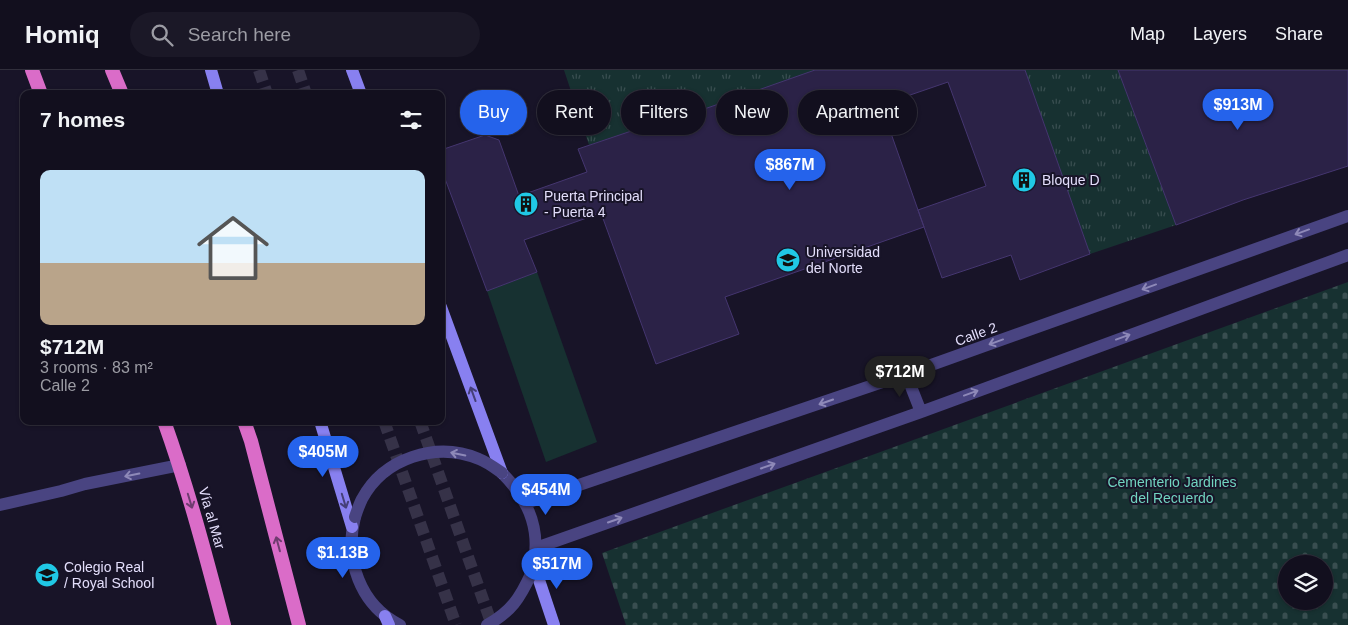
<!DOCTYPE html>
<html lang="en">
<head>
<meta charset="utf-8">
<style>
	:root { --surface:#120f1e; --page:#1b1827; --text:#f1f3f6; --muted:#9c9ca4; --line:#312f3c; --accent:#2563eb }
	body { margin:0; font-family:Arial,sans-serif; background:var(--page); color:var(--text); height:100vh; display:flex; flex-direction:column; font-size:19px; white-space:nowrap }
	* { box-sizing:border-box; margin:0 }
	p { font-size:16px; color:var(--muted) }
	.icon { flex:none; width:28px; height:28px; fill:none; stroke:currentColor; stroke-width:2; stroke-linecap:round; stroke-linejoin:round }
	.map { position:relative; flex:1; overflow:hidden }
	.panel { position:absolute; left:20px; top:20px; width:425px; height:335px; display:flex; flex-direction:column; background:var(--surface); border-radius:10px; box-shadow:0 1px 4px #0004,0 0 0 1px var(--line) }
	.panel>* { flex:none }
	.top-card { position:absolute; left:460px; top:20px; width:475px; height:45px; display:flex; gap:10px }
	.fabs { position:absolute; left:1278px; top:485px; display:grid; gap:10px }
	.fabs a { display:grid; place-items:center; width:55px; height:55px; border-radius:50%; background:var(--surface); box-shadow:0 1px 4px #0004,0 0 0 1px var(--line); font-size:25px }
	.price { position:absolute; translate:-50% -42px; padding:0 11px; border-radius:18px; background:var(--accent); color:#fff; font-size:16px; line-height:32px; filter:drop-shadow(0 1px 2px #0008) }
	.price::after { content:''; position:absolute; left:50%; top:30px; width:15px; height:11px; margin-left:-8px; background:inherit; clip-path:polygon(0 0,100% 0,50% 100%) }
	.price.selected { background:#222; color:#fff }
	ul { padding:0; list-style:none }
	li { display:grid; align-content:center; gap:10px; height:265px; padding:0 20px }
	li span { display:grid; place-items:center; height:155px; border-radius:10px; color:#555 }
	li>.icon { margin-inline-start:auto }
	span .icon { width:90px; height:90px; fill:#fffc; stroke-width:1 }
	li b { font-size:21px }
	h2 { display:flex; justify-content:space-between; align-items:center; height:60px; padding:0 20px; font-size:21px }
	.tag { padding:0 18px; border-radius:22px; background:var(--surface); box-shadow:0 1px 4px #0004,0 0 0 1px var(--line); font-size:18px; line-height:45px }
	.tag.selected { background:var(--accent); color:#fff }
	header { display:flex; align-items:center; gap:30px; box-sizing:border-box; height:70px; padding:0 25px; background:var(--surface); border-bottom:1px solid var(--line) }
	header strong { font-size:24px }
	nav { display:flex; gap:28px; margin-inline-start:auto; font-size:18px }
	.search { width:350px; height:45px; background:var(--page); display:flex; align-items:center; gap:12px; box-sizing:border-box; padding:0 18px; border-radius:28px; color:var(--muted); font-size:19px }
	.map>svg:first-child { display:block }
	.green { fill:#173131 }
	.cemetery { fill:url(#cemetery-stones); fill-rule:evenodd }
	.park { fill:url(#park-tufts) }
	.building { fill:#2b2247; stroke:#453670; fill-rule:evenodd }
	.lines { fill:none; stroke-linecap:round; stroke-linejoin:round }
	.secondary-tunnel { stroke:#363248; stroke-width:12; stroke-dasharray:12 6; stroke-linecap:butt }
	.minor { stroke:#494481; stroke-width:12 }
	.tertiary { stroke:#494481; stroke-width:12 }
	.secondary { stroke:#8880f0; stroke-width:12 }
	.trunk { stroke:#da6cc8; stroke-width:14 }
	.tertiary-bridge { stroke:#494481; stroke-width:12 }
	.oneway { stroke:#8e89b8 }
	.oneway2 { stroke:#453f78 }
	.oneway3 { stroke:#6f3c70 }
	.labels { text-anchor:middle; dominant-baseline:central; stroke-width:4; stroke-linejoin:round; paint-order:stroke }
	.poi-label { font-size:14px; fill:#e3defb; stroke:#181428; text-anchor:start }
	.street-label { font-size:14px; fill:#e3defb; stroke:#181428 }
	.park-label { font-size:14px; fill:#71d4c0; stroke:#181428 }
</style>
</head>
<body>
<header>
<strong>Homiq</strong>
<div class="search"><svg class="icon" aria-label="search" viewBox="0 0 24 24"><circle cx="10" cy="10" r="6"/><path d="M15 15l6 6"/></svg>Search here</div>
<nav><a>Map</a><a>Layers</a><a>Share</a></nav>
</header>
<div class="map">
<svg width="1348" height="555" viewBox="0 0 1348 555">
	<defs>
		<pattern id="cemetery-stones" width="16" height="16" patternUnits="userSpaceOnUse" patternTransform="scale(1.25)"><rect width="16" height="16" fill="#173131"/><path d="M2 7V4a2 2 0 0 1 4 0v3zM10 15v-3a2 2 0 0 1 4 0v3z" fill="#394e50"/></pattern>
		<pattern id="park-tufts" width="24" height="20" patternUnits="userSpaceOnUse" patternTransform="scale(1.25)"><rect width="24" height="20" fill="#173131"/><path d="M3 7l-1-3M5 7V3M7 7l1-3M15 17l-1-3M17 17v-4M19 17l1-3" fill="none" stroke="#394e50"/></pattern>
	</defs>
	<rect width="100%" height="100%" fill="#181428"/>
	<path class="green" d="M537,202L597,372L546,392L487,221Z"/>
	<path class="cemetery" d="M1348,212V555H626L602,483ZM1286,494H1324V531H1286Z"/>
	<path class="park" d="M564,0H883L668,78L658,52L589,75Z
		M1025,0H1118L1176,155L1090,184Z"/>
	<path class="building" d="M815,0H1025L1090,184L1020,210L1011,185L942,208L918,140L924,157L725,227L739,264L656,294L601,143L524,170L537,202L487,221L441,98V80L485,65L499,70L519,126L587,102L578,79L658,52L659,55ZM948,12L986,116L918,140L881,35Z
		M1118,0H1348V96L1243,130L1176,155Z"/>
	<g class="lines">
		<path class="secondary-tunnel" d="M259,0L267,24
			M298,0L306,24
			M384,351L456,555
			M420,351L492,555"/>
		<path class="minor" d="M0,435L61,421L85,414L180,395"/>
		<path class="tertiary" d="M906,304L921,342
			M502,403C531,432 543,464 531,504
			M526,433L906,304L1348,146
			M355,447C344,489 360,535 400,555
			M536,478L921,342L1348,185"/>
		<path class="secondary" d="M211,0L218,24
			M352,0L361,24
			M441,237L502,403
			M320,351L352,457
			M534,495L554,555
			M385,546L389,555"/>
		<path class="trunk" d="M32,0L41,24
			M112,0L122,24
			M164,351C188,418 206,486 224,555
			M244,351L251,371L299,555"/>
		<path class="tertiary-bridge" d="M355,447C357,441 359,435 362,429C384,388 436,371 479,389C487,392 495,398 502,403
			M487,555C511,542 520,528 531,504"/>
	</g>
	<defs><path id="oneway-shaft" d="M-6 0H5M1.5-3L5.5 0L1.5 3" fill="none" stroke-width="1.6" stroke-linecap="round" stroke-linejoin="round" transform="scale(1.25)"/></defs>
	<g class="oneway">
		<use href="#oneway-shaft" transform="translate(1302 162) rotate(160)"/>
		<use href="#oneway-shaft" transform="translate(1149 217) rotate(160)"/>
		<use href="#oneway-shaft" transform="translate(1123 267) rotate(-20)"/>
		<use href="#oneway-shaft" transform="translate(996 272) rotate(160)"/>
		<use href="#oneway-shaft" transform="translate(971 323) rotate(-20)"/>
		<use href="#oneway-shaft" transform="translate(826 332) rotate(161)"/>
		<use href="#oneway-shaft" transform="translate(458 384) rotate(-168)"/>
		<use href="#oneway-shaft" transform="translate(768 396) rotate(-19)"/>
		<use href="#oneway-shaft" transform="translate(132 405) rotate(169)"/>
		<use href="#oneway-shaft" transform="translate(615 450) rotate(-19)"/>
	</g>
	<g class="oneway2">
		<use href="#oneway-shaft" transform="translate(473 324) rotate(-110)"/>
		<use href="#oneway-shaft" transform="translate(344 431) rotate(73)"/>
	</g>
	<g class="oneway3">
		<use href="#oneway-shaft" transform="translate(190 431) rotate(73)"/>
		<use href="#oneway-shaft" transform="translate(278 474) rotate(-105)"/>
	</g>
	<defs>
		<symbol id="building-disc" viewBox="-11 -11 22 22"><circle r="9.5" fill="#20c8e5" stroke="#181428"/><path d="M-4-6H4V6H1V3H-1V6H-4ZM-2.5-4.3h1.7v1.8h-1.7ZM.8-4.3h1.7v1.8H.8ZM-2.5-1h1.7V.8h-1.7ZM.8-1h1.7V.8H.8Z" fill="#111"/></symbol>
		<symbol id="university-disc" viewBox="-11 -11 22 22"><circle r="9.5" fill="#20c8e5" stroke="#181428"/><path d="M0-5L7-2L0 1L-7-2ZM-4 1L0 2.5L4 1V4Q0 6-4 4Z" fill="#111"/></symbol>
		<symbol id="school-disc" viewBox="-11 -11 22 22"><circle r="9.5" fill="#20c8e5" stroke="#181428"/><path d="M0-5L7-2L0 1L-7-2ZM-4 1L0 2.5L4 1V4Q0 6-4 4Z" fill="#111"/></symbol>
	</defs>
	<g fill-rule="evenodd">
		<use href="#building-disc" x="1010" y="96" width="28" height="28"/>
		<use href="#building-disc" x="512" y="120" width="28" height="28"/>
		<use href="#university-disc" x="774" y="176" width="28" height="28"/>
		<use href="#school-disc" x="33" y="491" width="28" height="28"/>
	</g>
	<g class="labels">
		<g class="poi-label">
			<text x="1042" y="110">Bloque D</text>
			<text x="544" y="126">Puerta Principal<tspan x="544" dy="16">- Puerta 4</tspan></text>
			<text x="806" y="182">Universidad<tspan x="806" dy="16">del Norte</tspan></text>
			<text x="64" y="497">Colegio Real<tspan x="64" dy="16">/ Royal School</tspan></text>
		</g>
		<g class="street-label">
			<text transform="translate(976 264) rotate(-20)">Calle 2</text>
			<text transform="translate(212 448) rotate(74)">Vía al Mar</text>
		</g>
		<g class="park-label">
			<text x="1172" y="412">Cementerio Jardines<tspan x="1172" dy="16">del Recuerdo</tspan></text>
		</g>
	</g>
</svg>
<div class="fabs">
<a><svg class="icon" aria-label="layers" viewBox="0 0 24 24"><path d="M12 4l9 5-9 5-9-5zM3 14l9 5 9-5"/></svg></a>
</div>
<b class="price" style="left:1238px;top:61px">$913M</b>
<b class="price" style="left:790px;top:121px">$867M</b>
<b class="price selected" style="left:900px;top:328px">$712M</b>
<b class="price" style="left:323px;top:408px">$405M</b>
<b class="price" style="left:546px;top:446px">$454M</b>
<b class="price" style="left:343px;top:509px">$1.13B</b>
<b class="price" style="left:557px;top:520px">$517M</b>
<div class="top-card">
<a class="tag selected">Buy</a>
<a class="tag">Rent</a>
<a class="tag">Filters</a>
<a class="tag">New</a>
<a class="tag">Apartment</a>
</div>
<section class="panel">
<h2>7 homes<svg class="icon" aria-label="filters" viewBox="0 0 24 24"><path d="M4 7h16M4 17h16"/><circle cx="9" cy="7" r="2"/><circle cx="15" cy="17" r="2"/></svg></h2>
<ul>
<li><span style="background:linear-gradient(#bfe0f5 60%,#b9a48a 0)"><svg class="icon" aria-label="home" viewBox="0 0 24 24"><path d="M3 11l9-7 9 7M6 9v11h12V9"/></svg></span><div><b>$712M</b><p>3 rooms · 83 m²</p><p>Calle 2</p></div></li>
</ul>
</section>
</div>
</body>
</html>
